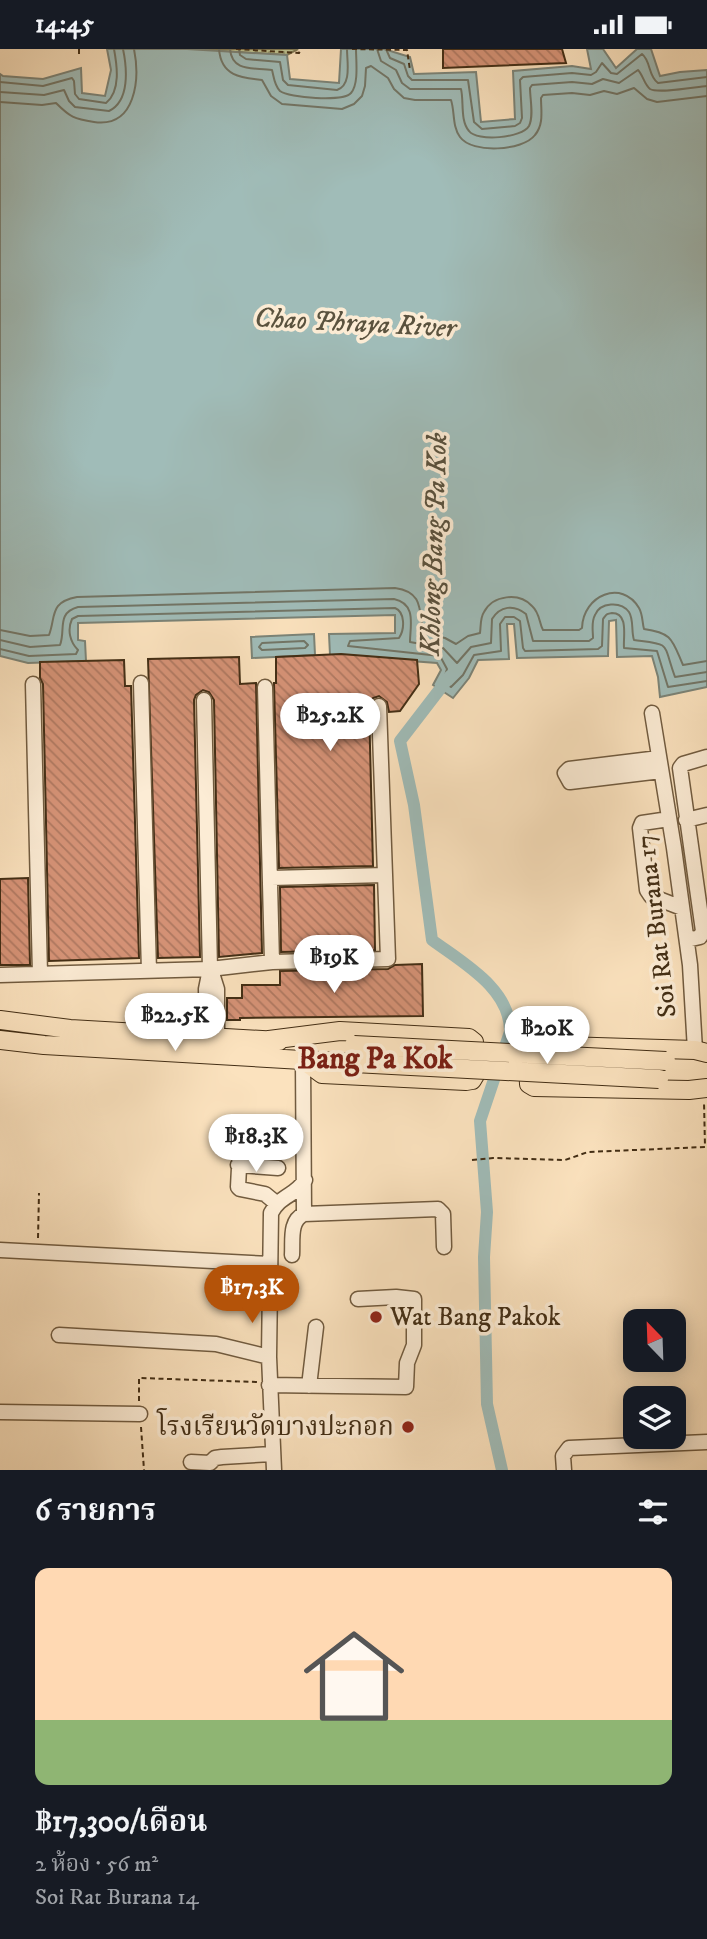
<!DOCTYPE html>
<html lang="th">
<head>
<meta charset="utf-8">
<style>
	:root { --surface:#171b24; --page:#20242c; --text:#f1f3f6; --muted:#9ea1a6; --accent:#b45309 }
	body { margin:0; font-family:"IM FELL DW Pica","Noto Serif Thai",serif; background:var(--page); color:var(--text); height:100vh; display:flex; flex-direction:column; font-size:26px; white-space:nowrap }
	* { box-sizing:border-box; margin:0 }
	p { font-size:23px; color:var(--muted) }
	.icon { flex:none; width:38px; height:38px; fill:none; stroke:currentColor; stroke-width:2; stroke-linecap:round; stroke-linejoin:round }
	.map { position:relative; height:1421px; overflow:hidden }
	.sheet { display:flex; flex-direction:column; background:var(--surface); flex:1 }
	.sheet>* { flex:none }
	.needle { width:46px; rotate:337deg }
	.fabs { position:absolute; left:623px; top:1260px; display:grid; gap:14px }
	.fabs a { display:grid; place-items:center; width:63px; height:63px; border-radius:14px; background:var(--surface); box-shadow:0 4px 18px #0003; font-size:35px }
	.price { position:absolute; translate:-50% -60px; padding:0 16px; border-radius:24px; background:#fff; color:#222; font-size:23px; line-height:46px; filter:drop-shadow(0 2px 4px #0008) }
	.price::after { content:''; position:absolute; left:50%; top:42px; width:21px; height:16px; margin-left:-10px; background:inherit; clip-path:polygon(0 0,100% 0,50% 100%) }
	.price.on { background:var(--accent); color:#fff }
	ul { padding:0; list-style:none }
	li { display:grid; align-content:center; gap:14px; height:371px; padding:0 35px }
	li span { display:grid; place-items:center; height:217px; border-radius:14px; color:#555 }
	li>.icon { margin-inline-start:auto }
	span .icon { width:126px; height:126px; fill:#fffc; stroke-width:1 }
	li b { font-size:30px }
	h2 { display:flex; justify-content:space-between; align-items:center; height:84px; padding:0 35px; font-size:30px }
	.status { display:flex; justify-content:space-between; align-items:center; height:49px; padding:0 35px; background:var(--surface); direction:ltr }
	.status svg { height:19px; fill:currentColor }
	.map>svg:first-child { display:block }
	.grass { fill:url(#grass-dots); stroke:#807854; stroke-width:2 }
	.water { fill:#a0bcb8; stroke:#7b8377; stroke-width:2 }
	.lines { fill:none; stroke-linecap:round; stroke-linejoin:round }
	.shore { stroke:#727566; stroke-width:2 }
	.canal { stroke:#a0bcb8; stroke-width:12 }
	.building { fill:url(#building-back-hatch); stroke:#432e15; stroke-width:2 }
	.minor-casing { stroke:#715b3f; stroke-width:17 }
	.major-casing { stroke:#432e15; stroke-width:20 }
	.path { stroke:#432e15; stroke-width:2; stroke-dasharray:5 3.5; stroke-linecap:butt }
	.minor { stroke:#fcecd5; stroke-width:14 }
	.major { stroke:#fbe2be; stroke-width:18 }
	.major-bridge-casing { stroke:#432e15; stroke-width:20; stroke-linecap:butt }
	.major-bridge { stroke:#fbe2be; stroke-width:18 }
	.poi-dot { fill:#8f2418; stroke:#fcecd5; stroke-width:2.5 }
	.labels { text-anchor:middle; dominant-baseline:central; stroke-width:7; stroke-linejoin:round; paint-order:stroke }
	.street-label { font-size:26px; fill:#432e15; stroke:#fcecd5 }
	.poi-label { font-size:26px; fill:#432e15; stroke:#fcecd5; text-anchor:start }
	.water-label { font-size:28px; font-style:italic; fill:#5a523e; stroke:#fcecd5 }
	.quarter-label { font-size:30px; font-weight:bold; fill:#7a1f14; stroke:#fcecd5 }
</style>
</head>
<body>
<div class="status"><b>14:45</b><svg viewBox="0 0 49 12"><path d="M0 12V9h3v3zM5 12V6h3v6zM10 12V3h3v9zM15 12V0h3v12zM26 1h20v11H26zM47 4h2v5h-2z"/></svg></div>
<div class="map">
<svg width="707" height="1421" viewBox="0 0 707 1421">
	<defs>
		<pattern id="grass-dots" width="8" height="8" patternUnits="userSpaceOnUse" patternTransform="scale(1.75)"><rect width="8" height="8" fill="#bec392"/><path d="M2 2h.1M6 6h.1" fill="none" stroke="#9c9f76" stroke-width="1.8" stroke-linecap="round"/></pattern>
		<pattern id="building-back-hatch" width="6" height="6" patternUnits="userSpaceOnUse" patternTransform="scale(1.75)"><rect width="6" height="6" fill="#d59276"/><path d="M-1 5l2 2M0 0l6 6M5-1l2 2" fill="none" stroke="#ae7860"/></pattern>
	</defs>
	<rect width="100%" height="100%" fill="#fbe2be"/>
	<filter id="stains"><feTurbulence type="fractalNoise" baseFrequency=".00286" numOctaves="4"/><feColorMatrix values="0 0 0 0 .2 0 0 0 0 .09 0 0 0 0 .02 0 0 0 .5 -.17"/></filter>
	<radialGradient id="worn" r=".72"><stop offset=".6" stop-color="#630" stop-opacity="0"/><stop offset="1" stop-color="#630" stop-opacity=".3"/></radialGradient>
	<path class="grass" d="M187,0H298L287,6Z"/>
	<path class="water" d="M107,0H187L287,6L290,30L339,34L341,0H384L410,8L414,25L476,23L481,73L515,70L513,22L572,17L591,20L587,0H603L616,19L637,0H651L660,27L680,23L707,21V638L660,648L658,628L652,607L617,608L616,571L609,572L608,607L517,609L514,575H507L509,610L478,611L469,629L453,649L433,636L441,621L437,614L330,606L329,585L395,584V566L78,574V591L85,592L86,612L28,614L0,607V25L3,27L43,30L81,19L82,44L105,47L111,21Z
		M314,585L315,606L252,609L251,588Z"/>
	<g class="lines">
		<path class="shore" d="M219,0C221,27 241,29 262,31L271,47L282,55L342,60L354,55L362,47L365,37L366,19L371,17L388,29L394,40L404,49L415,51H451C455,63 452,77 460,88C472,105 523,102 535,86C544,75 541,62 541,49L543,46L572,44L590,46L604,42L617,45L634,39L647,50L657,53L707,47
			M230,0C232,24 255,18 272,21C274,28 274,36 280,42C289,49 343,53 351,44C359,35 356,12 356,0
			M239,0L240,6L246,10L280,13L283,31L288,36L337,41C352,36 347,13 347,0
			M377,0L381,12L396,21L402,34L410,40H461C464,52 460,72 469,82C477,93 522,89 529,77C534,67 530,50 530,39L532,36L572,33L592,35L603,30L619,34L638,21C643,26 644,35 650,40C658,45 695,38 707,37
			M386,0L390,9L404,15L408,27L412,31H468L474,73L482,80L515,77L520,74L522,69L520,31L523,28L572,24L591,26L596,23L602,14L611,24L617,25L642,5C651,12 648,27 658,34L707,28
			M0,33L43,37L72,29L74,32L75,45L79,50L106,54C121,42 117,16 114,0
			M0,43L44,46L64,41L69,52L75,58L109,62C130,52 127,19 123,0
			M0,53L42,56L56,54C70,68 74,70 94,73C136,79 140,30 134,0
			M0,581L30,587L49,586C56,568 49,553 77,548L395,539C424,543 419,562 423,584L445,589L456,595L468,587L480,584C481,577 480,569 484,563C493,546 519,543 532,557C540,564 539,574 543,581H579L582,579C583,546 622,530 639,559C643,566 642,573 644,580C673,584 672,591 683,616L707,612
			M0,591L30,598L60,596C66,581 56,564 78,558L394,550C417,555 410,577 410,593L443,599L457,614L471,598L491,594L492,570C500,557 514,555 526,565L533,592H589L593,589C593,582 591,573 595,566C600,553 621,552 629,563C634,571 631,582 634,591C672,596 662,592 675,628L707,623
			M304,592L308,596L305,599L262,601L259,598L262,594Z
			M0,600L29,607L76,605L78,601C70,593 67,581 72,570L78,567L395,559C405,563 405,580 399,589L350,592L348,597L440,607L447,620L443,633L451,638L463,626L474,606L501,602L500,575L505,568H514L520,572L523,599L525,602L598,600L602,597L603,570C607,565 606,565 612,564C629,564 623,588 624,599L657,602L668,638L707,632"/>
		<path class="canal" d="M450,627L400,692L414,756L432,891C463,914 511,940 510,983L480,1072L487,1163L484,1208L487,1355L502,1421"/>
	</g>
	<path class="building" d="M443,0H562L566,14L443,19Z
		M341,605L417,611L419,635L400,662L389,663L387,653L379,647L373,649L369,657L373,817L279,819L274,634H276V608Z
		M239,608L240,635L256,634L262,904L219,908L214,651L209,643L203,641L196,646L194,651L200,908L158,909L148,610Z
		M124,611L125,637H131L139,909L49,912L43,635L40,629V613Z
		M28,829L30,916H0V830Z
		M374,836L375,901L281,903L280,838Z
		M422,915L423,967L240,969V971H227V949H242V936H280V922L388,920L395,916Z"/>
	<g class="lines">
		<defs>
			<path id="minor" d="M141,634L149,922
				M33,635L40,925
				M265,638L272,913
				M204,651L210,920L206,940L207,987
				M652,664L674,799L690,916L695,1001
				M659,709L569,720L565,724L570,733L661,722
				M669,770L642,774L640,779L647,841L651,847L682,859
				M686,771L707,766
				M271,829L385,826
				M687,891L700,888L703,882L680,719L683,715L707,708
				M211,921L217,940V987
				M0,926L210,920L272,913L388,910L379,657
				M303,1011L304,1165L438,1160L443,1165L444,1198
				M241,1080L238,1138L240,1140L265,1145L276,1154
				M240,1088L280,1094
				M238,1116L278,1119
				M0,1201L270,1215
				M292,1206C293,1191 289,1172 304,1165
				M59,1286L216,1295L269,1308
				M269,1336L406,1338L407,1314L414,1296V1250L396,1248L358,1250
				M309,1337L316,1278
				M0,1363L140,1365
				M191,1413L210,1414L215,1409L222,1408L272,1405
				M274,1421L269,1308L271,1164C280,1146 296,1147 305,1131
				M564,1421L563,1407L569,1399L707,1393"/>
			<path id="major" d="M0,971L70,980L279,992
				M0,991L44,996L354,1014
				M269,991L340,982L469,989L474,993L475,1026L472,1031L466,1032L322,1025L303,1011
				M707,1004L695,1001L531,996L527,998L529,1035L534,1038L689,1041L707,1039"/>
		</defs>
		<use href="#minor" class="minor-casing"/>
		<use href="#major" class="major-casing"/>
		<path class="path" d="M236,0L299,4L301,0
			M352,0L407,1L410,21
			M79,5V0
			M472,1111L493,1109L565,1111L588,1103L705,1098L704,1053
			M38,1189L39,1144
			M139,1352V1329L257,1333
			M141,1378L144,1421"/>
		<use href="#minor" class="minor"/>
		<use href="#major" class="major"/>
		<defs>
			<path id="major-bridge" d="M354,996L666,1012
				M354,1014L659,1030"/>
		</defs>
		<use href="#major-bridge" class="major-bridge-casing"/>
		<use href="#major-bridge" class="major-bridge"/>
	</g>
	<g class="poi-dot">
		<circle cx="376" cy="1268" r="7"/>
		<circle cx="408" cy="1378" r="7"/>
	</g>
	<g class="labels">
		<g class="street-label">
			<text transform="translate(657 877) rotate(-97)">Soi Rat Burana 17</text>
		</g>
		<g class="poi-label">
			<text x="390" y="1268">Wat Bang Pakok</text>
			<text x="394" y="1378" text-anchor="end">โรงเรียนวัดบางปะกอก</text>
		</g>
		<g class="water-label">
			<text transform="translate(355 274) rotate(3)">Chao Phraya River</text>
			<text transform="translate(434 495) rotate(-88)">Khlong Bang Pa Kok</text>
		</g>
		<g class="quarter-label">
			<text x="375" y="1010">Bang Pa Kok</text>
		</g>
	</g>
	<rect width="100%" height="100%" filter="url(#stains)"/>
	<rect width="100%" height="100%" fill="url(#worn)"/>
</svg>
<div class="fabs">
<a><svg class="needle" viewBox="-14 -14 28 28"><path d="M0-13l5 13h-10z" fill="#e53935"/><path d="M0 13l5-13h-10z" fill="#9ea1a6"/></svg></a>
<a><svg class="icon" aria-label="layers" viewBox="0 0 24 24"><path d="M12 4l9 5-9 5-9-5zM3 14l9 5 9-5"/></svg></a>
</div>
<b class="price" style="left:330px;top:704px">฿25.2K</b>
<b class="price" style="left:334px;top:946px">฿19K</b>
<b class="price" style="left:175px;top:1004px">฿22.5K</b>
<b class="price" style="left:547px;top:1017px">฿20K</b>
<b class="price" style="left:256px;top:1125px">฿18.3K</b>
<b class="price on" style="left:252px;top:1276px">฿17.3K</b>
</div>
<section class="sheet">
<h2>6 รายการ<svg class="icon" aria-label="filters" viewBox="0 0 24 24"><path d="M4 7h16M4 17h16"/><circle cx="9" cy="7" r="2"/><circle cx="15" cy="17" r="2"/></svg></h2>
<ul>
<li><span style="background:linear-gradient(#ffd9b3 70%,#8fb573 0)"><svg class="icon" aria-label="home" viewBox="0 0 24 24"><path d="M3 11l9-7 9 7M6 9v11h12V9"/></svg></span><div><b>฿17,300/เดือน</b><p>2 ห้อง · 56 m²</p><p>Soi Rat Burana 14</p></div></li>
</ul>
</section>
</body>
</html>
